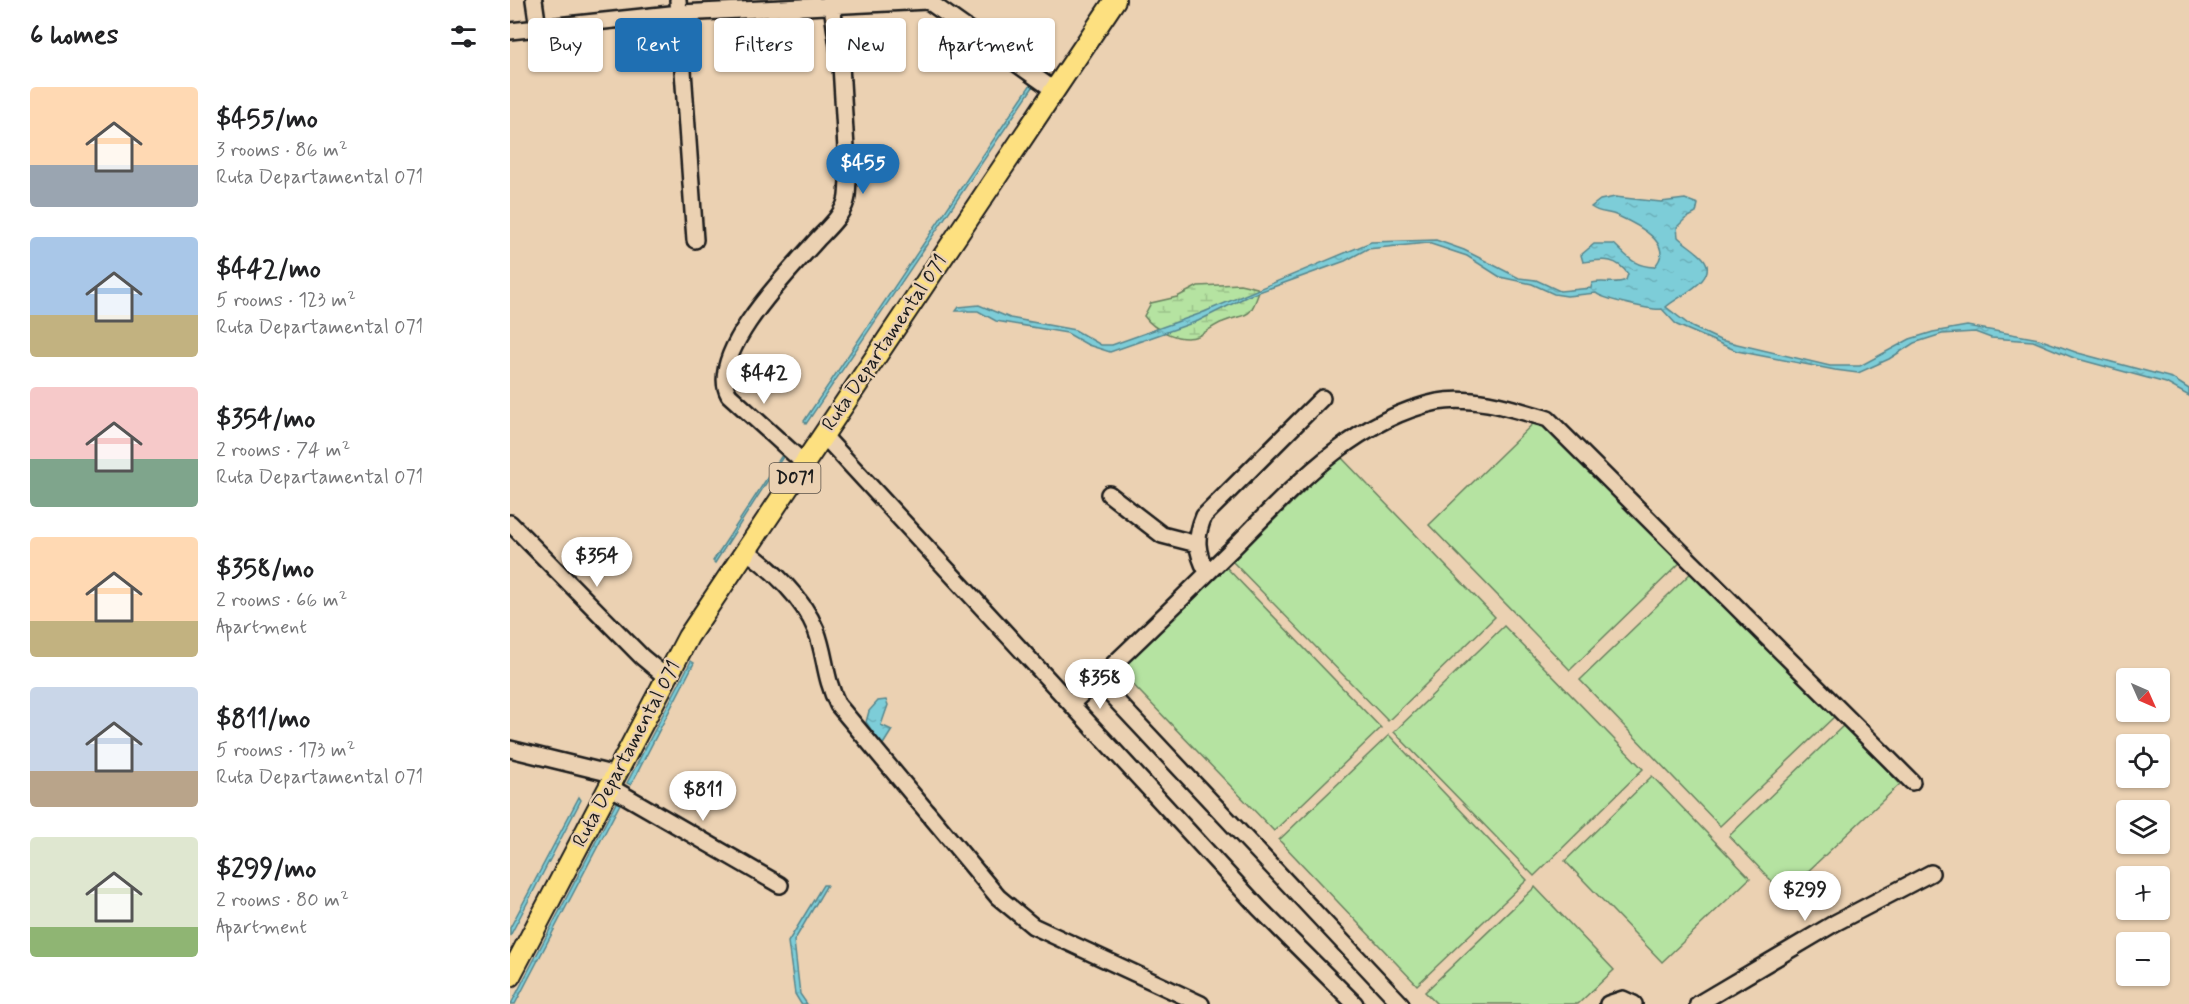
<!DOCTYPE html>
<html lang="en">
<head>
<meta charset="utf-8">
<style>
	:root { --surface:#fff; --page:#f2f2f2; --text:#202124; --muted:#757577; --accent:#1f6fb2 }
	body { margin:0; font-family:Mynerve,sans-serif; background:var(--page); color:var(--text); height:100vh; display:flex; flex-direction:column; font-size:22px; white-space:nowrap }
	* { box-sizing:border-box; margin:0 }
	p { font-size:20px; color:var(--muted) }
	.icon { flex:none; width:33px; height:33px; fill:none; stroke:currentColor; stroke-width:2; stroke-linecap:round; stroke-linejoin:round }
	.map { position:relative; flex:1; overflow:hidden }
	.drawer { display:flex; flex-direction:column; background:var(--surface); width:510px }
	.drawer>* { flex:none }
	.banner { position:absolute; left:18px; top:18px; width:570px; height:54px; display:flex; gap:12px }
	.needle { width:39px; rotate:135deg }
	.controls { position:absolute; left:1606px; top:668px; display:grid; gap:12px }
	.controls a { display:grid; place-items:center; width:54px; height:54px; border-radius:6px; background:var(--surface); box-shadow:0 2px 4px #0004; font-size:30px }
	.price { position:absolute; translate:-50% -51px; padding:0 14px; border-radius:21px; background:#fff; color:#222; font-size:20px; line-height:39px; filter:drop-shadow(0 2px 3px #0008) }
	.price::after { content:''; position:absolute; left:50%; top:36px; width:18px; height:14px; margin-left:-9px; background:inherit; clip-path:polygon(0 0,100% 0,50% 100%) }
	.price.current { background:var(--accent); color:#fff }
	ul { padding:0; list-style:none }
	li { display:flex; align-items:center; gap:18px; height:150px; padding:0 30px }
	li span { display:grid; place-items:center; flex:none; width:168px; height:120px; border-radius:6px; color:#555 }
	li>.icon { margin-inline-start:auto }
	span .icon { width:72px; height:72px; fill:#fffc; stroke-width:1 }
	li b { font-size:26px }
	h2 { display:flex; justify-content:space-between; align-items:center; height:72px; padding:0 30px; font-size:26px }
	.tag { padding:0 21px; border-radius:6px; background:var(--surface); box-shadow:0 2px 4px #0004; font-size:21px; line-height:54px }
	.tag.current { background:var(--accent); color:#fff }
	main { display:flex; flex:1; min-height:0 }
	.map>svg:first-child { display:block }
	.grass { fill:#b5e3a1; stroke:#68805e; stroke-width:1.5 }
	.wetland { fill:url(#wetland-marsh); stroke:#68805e; stroke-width:1.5 }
	.water { fill:url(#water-ripples); stroke:#56868d; stroke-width:1.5 }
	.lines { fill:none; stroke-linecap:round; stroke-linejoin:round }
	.minor-casing { stroke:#1c1c1c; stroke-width:20 }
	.major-casing { stroke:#1c1c1c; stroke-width:24 }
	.minor { stroke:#ebd1b2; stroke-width:15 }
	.major { stroke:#fde080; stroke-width:20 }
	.labels { text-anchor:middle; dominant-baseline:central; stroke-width:5; stroke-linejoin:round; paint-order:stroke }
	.shield { fill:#ebd1b2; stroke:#5a5249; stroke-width:1.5 }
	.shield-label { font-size:18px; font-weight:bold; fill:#1c1c1c }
	.street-label { font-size:20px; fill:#1c1c1c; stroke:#ebd1b2 }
</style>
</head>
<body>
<main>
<section class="drawer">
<h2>6 homes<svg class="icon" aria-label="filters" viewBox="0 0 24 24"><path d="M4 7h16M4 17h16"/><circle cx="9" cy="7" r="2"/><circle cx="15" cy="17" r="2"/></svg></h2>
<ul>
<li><span style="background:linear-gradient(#ffd9b3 65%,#9aa5b1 0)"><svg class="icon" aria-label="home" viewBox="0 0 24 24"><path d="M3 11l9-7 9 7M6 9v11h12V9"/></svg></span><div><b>$455/mo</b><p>3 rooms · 86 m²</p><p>Ruta Departamental 071</p></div></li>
<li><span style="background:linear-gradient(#a9c7e8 65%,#c2b280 0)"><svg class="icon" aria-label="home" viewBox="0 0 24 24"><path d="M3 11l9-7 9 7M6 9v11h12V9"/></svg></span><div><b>$442/mo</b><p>5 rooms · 123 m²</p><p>Ruta Departamental 071</p></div></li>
<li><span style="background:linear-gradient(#f6c9c9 60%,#7fa58c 0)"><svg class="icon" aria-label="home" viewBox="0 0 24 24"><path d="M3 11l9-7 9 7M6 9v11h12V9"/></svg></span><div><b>$354/mo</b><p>2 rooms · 74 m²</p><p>Ruta Departamental 071</p></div></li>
<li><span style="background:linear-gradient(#ffd9b3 70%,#c2b280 0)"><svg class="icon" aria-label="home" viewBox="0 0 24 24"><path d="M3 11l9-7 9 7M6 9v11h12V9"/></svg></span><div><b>$358/mo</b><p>2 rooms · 66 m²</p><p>Apartment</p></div></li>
<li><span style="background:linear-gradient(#c9d6e8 70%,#b9a48a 0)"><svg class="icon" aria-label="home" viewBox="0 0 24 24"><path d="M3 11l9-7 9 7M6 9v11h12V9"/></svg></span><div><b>$811/mo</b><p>5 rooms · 173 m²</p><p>Ruta Departamental 071</p></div></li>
<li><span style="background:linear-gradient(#dfe7d0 75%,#8fb573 0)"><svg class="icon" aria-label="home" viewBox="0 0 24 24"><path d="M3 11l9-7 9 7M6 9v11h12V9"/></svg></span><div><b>$299/mo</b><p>2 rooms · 80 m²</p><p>Apartment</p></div></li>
</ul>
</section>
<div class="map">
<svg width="1679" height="1004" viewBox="0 0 1679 1004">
	<defs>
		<pattern id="wetland-marsh" width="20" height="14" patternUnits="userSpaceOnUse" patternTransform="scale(1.5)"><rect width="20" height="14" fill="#b5e3a1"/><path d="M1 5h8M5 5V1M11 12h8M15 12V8" fill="none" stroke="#9bc28a"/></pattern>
		<pattern id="water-ripples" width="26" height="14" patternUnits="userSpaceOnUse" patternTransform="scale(1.5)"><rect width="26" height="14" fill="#7dcdd8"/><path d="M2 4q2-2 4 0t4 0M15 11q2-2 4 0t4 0" fill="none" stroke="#6bafb9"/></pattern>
	</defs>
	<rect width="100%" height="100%" fill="#ebd1b2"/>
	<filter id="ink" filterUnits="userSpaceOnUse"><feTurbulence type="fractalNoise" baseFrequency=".0167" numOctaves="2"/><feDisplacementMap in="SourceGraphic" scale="12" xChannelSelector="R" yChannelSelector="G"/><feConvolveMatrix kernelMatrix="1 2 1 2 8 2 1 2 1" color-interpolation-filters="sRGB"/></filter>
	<g filter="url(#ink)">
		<path class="grass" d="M1034,413L1175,558L1060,670L919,525Z
			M830,456L985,617L878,721L722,561Z
			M716,567L871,728L764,831L609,670Z
			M1184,570L1325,716L1210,826L1070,680Z
			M994,626L1133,769L1024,876L884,732Z
			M1334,725L1390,784L1274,894L1219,836Z
			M879,735L1017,880L907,985L769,840Z
			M1142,776L1240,878L1152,962L1055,861Z
			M1025,887L1104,970L1068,1004H927L915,992Z"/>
		<path class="wetland" d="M730,284L747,288L749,292C739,321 738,312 713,322C704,325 697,332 688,336C670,343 644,330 634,316L641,303L667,297L688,286Z"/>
		<path class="water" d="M521,84L523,87L296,424L294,421Z
			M1105,197L1151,202L1175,199L1188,204L1186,213L1175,219L1167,227L1168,237C1175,244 1186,250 1193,258C1211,279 1168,296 1156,307L1182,327L1210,340L1320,366H1350L1400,339L1423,332L1457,326L1529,339L1568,353L1662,378L1679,389V396L1656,383L1564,358L1523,341L1481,338L1465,332L1432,334L1404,343L1379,359L1348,373L1325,370L1227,351L1167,325L1152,309C1144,311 1092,299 1086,293L1057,296L1044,294L1022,284L990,277L957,256L918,243L857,249L835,261L738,296L688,321L600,352L578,345L557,333L486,321L468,311H446L449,307L469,305L500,318L565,330L591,345H602L689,314L861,242L926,240L954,250L1009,278L1026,280L1050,291L1081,288L1082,283C1093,280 1106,285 1116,280L1118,274C1105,256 1092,260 1073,262L1071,255L1084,244H1104C1118,257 1123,266 1144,267C1167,244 1126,224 1108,216C1098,211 1090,214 1081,207L1090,200Z
			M276,449H278L205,563L203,561Z
			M181,661L184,663L121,785L117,783Z
			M376,700L378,705L371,725L382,730L372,746L356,722L359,711L368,701Z
			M69,797L71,800L0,936V928Z
			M107,801L111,802L5,1004H1Z
			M313,885H317L284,941L290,994L297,1004H291L285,994L278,942Z"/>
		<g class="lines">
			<defs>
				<path id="minor" d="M24,0L28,28
					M168,0L185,240
					M0,31L170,13L418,1L544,90
					M314,436L749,908L845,1004
					M295,464L219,395C196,355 281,269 306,241C316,230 332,216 336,201C338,195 337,188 338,182L331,65L321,0
					M599,494L652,535L687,544
					M0,523L132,657L156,677
					M235,550C262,569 293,598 306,630C316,656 314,677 328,705L488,897L523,926L691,1004
					M697,572C686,552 685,537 694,516L812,398
					M587,680L891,1004
					M561,704C615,655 667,603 719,552C778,493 841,420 927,402C963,395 1004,409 1038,419L1402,782
					M0,749L106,775
					M100,787L270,885
					M1098,1004L1113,999L1124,1004
					M1188,1004L1325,923L1421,873"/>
				<path id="major" d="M0,976L178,637L605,0"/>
			</defs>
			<use href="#minor" class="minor-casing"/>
			<use href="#major" class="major-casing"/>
			<use href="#minor" class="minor"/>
			<use href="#major" class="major"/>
		</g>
	</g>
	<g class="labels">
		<rect class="shield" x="259.5" y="463" width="51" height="30" rx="4.5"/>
		<g class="shield-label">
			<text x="285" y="478">D071</text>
		</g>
		<g class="street-label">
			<text transform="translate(375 343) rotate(-56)">Ruta Departamental 071</text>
			<text transform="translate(117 754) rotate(-62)">Ruta Departamental 071</text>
		</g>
	</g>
</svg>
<div class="controls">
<a><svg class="needle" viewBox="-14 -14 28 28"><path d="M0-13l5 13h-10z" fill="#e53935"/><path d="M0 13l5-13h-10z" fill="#757577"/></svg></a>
<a><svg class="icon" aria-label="locate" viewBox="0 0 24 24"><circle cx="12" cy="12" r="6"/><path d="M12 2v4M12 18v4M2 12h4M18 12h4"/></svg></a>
<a><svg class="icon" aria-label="layers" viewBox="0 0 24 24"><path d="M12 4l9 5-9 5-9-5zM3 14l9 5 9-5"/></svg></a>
<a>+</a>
<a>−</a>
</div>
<b class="price current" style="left:353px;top:195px">$455</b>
<b class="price" style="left:254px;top:405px">$442</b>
<b class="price" style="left:87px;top:588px">$354</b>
<b class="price" style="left:590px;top:710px">$358</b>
<b class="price" style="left:193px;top:822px">$811</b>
<b class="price" style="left:1295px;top:922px">$299</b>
<div class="banner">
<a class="tag">Buy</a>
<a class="tag current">Rent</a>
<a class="tag">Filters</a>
<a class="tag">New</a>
<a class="tag">Apartment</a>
</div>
</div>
</main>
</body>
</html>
